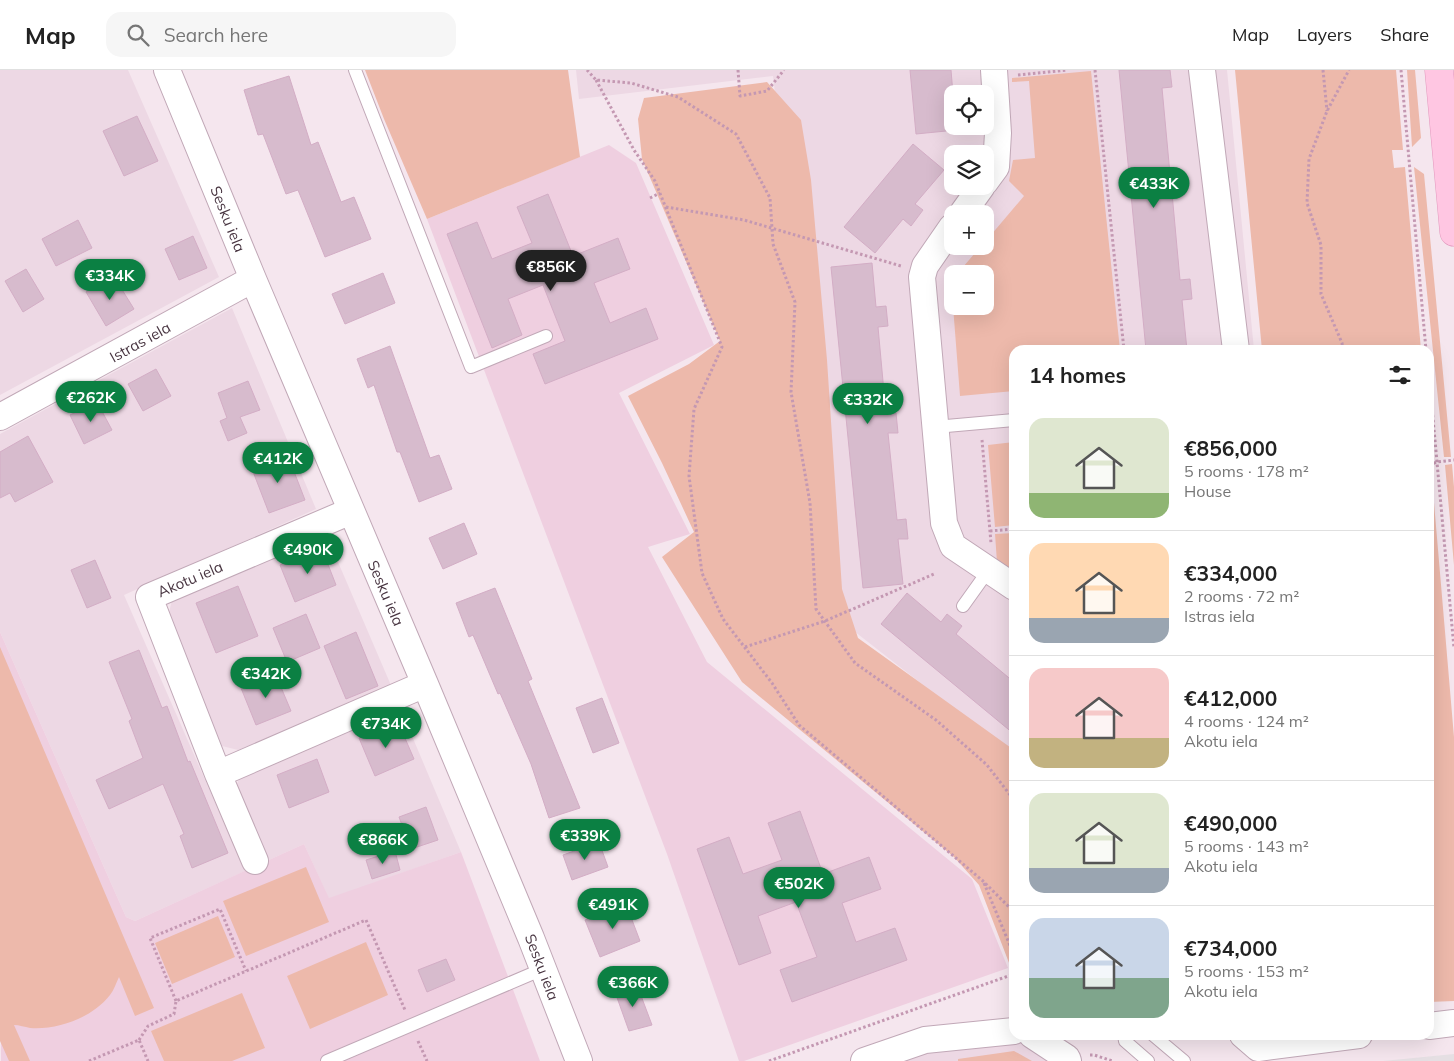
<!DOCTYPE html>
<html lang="en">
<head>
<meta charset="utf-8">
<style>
	:root { --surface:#fff; --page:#f6f6f6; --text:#222; --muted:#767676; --line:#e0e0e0; --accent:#0b8043 }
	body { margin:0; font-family:Mulish,sans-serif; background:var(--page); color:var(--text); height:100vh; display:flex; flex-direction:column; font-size:19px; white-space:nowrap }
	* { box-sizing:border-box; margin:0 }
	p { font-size:16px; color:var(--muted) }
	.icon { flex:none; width:28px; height:28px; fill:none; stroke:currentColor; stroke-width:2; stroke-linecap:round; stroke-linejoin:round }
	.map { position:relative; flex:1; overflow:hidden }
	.side { position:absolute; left:1009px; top:275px; width:425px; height:695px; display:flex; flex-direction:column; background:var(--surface); border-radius:15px; box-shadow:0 5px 20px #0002 }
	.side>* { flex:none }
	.fabs { position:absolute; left:944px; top:15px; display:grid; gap:10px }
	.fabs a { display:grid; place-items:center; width:50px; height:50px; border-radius:10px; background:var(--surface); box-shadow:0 5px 20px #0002; font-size:25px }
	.price { position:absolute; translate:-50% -42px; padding:0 11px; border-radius:18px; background:var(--accent); color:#fff; font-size:16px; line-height:32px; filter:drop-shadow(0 1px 2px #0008) }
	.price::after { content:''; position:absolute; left:50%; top:30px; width:15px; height:11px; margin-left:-8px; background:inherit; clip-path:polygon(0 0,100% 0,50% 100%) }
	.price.active { background:#222; color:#fff }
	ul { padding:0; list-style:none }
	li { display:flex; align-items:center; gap:15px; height:125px; padding:0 20px }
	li+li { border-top:1px solid var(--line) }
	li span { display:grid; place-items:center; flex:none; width:140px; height:100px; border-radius:15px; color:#555 }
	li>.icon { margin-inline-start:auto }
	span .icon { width:60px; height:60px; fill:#fffc; stroke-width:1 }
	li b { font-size:21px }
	h2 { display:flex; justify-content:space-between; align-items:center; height:60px; padding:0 20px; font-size:21px }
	header { display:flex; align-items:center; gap:30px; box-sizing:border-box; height:70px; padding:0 25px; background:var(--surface); border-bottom:1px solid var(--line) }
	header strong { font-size:24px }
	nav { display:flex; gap:28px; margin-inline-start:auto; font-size:18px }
	.search { width:350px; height:45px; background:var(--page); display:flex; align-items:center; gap:12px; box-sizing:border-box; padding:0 18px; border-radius:15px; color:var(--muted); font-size:19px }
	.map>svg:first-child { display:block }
	.residential { fill:#edd8e4; fill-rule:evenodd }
	.education { fill:#efcfe0 }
	.green { fill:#edb9ab }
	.parking { fill:#e5dfe3 }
	.building { fill:#d7bbcd; stroke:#d3adc5 }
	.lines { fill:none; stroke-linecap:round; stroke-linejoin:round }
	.service-casing { stroke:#c1a8b7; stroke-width:14 }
	.minor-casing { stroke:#c1a8b7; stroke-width:28 }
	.secondary-casing { stroke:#e298bd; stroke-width:29 }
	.path { stroke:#c498b2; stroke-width:3; stroke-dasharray:2.5 2.5; stroke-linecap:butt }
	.service { stroke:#fff; stroke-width:12 }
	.minor { stroke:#fff; stroke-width:26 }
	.secondary { stroke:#ffc6e2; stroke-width:28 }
	.labels { text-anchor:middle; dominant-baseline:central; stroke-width:4.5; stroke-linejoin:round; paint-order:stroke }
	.street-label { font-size:15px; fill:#483541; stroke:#fff }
</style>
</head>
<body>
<header>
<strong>Map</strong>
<div class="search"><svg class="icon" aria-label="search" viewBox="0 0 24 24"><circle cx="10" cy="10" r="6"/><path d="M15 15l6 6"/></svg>Search here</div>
<nav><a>Map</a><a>Layers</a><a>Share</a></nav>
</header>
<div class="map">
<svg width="1454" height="991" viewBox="0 0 1454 991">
	<rect width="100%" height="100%" fill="#f5e6ee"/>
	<path class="residential" d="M0,0H128L219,207L0,325Z
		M576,0H1227L1254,280H1014V686L836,547L773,6L579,29ZM952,24H985V56H952ZM952,84H985V116H952ZM952,144H985V176H952ZM952,204H985V236H952Z
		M232,238L316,439L124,525L245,801L135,851L126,847L0,562V364Z
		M326,464L393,620L238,680L222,676L168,547L172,530Z
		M401,640L461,782L329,829L304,774L269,790L236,716L242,703Z
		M1029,970L1068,991H881L914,980Z"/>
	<path class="education" d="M609,75L636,93L714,275L619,323L690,464L648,477L707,592L972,809L1008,898L744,991H739L667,784L427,149Z
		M0,562L126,847L135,851L304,774L329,828L461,782L540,991H1Z"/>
	<path class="green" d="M365,0H568L580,87L427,149L384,49Z
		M1235,0H1396L1403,80H1392L1394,98L1405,97L1421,280H1262Z
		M1407,0H1415L1421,68L1412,77Z
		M1091,1L1120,280H1014V321L960,326L953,236H985V204H957L981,176H985V172L1024,126L1009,111L1013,90L1035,88L1029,11L1012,12V8Z
		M767,12L801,50L811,110L827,290L842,519L858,568L1014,680V897L1011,898L979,815L954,787L742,612L662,487L694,462L662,393L628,326L689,294L720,271L642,89L638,49L644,28Z
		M1414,97L1424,104L1451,387H1444Z
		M1014,372V455L995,457L988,375Z
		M1429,374L1454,667V931L1429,932Z
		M1452,394L1454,417V495L1445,395Z
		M1014,463V504L997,492L995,464Z
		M0,577L154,938L135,946L119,907C116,913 114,920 110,925C92,948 58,960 30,958C25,957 19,955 14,955L30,991H9L0,971Z
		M306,797L329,852L246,886L223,831Z
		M218,846L235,887L172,914L155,873Z
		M366,872L388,925L310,959L287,906Z
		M242,923L265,978L232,991H164L151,961Z
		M1014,981L1032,991H958V989Z"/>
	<path class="parking" d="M1454,984V991H1383Z"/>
	<path class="building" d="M910,0H951L953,24L952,56H956V60L916,64Z
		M1119,0H1170L1172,17L1162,18L1170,104L1180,102L1182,122L1172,123L1180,210L1190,209L1192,229L1182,230L1187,280H1146Z
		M289,6L311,75L318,72L341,132L354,127L371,169L325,187L298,120L286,124L263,64L258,65L244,20Z
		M137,46L158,91L124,106L103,61Z
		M913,74L944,100L915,134L923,140L911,156L903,149L875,183L844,157Z
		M548,124L573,186L618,168L630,199L594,213L610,253L646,238L658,269L545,314L533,284L565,271L543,215L508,229L522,265L492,278L447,164L477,152L492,189L532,173L517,137Z
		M78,150L92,178L56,196L42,169Z
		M193,166L207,198L179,210L165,179Z
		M872,193L876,237L886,236L888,256L878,257L886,344L896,343L898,363H888L897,450L906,449L908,469H898L903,514L863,518L831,197Z
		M26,199L44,229L23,242L5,211Z
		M383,203L395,233L345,254L332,224Z
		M113,205L134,239L106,256L86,222Z
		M390,276L430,388L439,385L452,419L419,432L400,382H397L374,315L368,318L357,289Z
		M156,299L171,326L143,341L128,314Z
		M248,311L260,340L240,347L247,363L228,371L220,351L227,348L218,323Z
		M97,332L112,360L84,374L70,345Z
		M28,366L53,412L15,432L10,423L0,428V382Z
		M288,386L305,430L269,443L252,399Z
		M464,453L477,484L443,499L429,468Z
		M322,479L336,515L295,532L280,495Z
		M95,490L111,528L87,538L71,500Z
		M238,516L258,566L216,583L196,533Z
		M495,518L532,609L528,611L580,738L549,748L531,694L500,623L498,624L473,565L469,567L456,533Z
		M907,523L941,552L947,544L962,556L956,564L1014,612V664L881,554Z
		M306,544L320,578L287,592L273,558Z
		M356,562L378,616L346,629L324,576Z
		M139,580L162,638L167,636L188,692L190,691L228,783L192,798L180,766L184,764L163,714L109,739L96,710L143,688L129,651L132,649L109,592Z
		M275,603L291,641L256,655L241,618Z
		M602,628L619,673L593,683L576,638Z
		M398,652L414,689L375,706L359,668Z
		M317,689L329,722L289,738L277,705Z
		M426,737L438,770L411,779L399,747Z
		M800,741L823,804L869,787L881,819L842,833L856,872L895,858L907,890L792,932L780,900L817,887L796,832L758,846L771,883L739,895L697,779L729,767L743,804L782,790L768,753Z
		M599,772L608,797L572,810L563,785Z
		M395,781L400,800L372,809L366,790Z
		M626,834L640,871L600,887L585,850Z
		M446,889L455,910L427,922L418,900Z
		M637,915L652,955L629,961L615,922Z"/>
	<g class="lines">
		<defs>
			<path id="service" d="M355,0L471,297L546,266
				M935,357L1014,350
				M963,536L988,501
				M1124,965L1125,971L1148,991
				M1153,965L1184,991
				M327,991L543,899"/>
			<path id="minor" d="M167,0L253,209L425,614L531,868L579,991
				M1202,0L1236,280
				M985,112L996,97L998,63L994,0
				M962,144L982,116
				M952,157L925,196L922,207L944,453L953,476L1014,517
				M0,347L253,209
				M218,704L425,614
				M255,791L218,704L149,527L351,441
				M1429,956L1454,953
				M1032,965L1067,988L1068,991
				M1243,965L1258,978L1359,965
				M864,991L925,970L1014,961"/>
			<path id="secondary" d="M1439,0L1454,162"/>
		</defs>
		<use href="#service" class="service-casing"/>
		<use href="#minor" class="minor-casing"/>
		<use href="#secondary" class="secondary-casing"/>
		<path class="path" d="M587,0L596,10L631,13L678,27L736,64L770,128L773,174L795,232L791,322L810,433L816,539L855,593L936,650L987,695L1014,730
			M738,0L740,26L767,21L784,0
			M1095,0L1124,280
			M1323,0L1327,41
			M1401,0L1426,280
			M1018,5L1067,0
			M596,10L634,80L655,111L722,277L694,339L689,406L702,503L723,549L772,613L799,655L983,811L1014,842
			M650,128L660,123
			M666,137L744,150L901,196
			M1343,280L1342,273L1321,224V175L1307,133L1309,89L1327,41L1349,0
			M1429,305L1454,578
			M982,370L991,473
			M1429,395L1437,392L1454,390
			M990,461L1014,459
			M745,577L825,551L934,504
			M984,813L1014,885
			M176,931L150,868L220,839L246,901
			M139,970L148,956L174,944L176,931L366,850L405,940
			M418,971L427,991
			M1090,985H1094L1113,991
			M89,991L139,970L148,991
			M769,991L1014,904"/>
		<use href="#service" class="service"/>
		<use href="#minor" class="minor"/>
		<use href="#secondary" class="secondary"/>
	</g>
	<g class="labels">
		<g class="street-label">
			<text transform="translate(228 149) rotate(68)">Sesku iela</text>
			<text transform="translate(140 272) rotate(-29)">Istras iela</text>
			<text transform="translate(190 509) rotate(-23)">Akotu iela</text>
			<text transform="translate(386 523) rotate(67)">Sesku iela</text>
			<text transform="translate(542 897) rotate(69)">Sesku iela</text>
		</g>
	</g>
</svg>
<div class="fabs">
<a><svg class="icon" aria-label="locate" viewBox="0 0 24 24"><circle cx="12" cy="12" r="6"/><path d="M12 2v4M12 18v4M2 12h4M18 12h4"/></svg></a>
<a><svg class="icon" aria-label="layers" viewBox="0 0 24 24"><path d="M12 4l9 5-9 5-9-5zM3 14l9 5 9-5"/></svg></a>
<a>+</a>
<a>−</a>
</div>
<b class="price" style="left:1154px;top:139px">€433K</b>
<b class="price active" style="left:551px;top:222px">€856K</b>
<b class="price" style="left:110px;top:231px">€334K</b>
<b class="price" style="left:91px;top:353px">€262K</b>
<b class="price" style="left:868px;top:355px">€332K</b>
<b class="price" style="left:278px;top:414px">€412K</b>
<b class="price" style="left:308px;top:505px">€490K</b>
<b class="price" style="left:266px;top:629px">€342K</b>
<b class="price" style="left:386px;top:679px">€734K</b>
<b class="price" style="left:585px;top:791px">€339K</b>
<b class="price" style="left:383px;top:795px">€866K</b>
<b class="price" style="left:799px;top:839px">€502K</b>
<b class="price" style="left:613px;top:860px">€491K</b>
<b class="price" style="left:633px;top:938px">€366K</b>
<section class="side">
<h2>14 homes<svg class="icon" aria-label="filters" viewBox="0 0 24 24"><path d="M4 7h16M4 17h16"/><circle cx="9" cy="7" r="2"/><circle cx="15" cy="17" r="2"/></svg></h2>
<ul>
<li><span style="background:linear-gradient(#dfe7d0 75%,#8fb573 0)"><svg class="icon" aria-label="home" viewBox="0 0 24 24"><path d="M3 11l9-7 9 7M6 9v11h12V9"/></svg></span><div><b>€856,000</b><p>5 rooms · 178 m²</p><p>House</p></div></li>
<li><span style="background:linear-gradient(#ffd9b3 75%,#9aa5b1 0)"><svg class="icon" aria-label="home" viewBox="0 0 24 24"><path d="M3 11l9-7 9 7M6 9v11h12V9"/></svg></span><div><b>€334,000</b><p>2 rooms · 72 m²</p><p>Istras iela</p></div></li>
<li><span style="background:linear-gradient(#f6c9c9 70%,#c2b280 0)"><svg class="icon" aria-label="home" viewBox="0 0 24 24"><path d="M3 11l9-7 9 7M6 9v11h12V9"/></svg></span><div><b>€412,000</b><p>4 rooms · 124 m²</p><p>Akotu iela</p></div></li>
<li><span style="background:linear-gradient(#dfe7d0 75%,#9aa5b1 0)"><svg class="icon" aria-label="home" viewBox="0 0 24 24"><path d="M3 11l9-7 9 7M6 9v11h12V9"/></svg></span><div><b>€490,000</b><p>5 rooms · 143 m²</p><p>Akotu iela</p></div></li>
<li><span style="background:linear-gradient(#c9d6e8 60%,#7fa58c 0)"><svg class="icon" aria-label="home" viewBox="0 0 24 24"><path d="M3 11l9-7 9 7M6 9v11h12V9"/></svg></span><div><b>€734,000</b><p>5 rooms · 153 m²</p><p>Akotu iela</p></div></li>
</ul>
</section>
</div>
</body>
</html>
